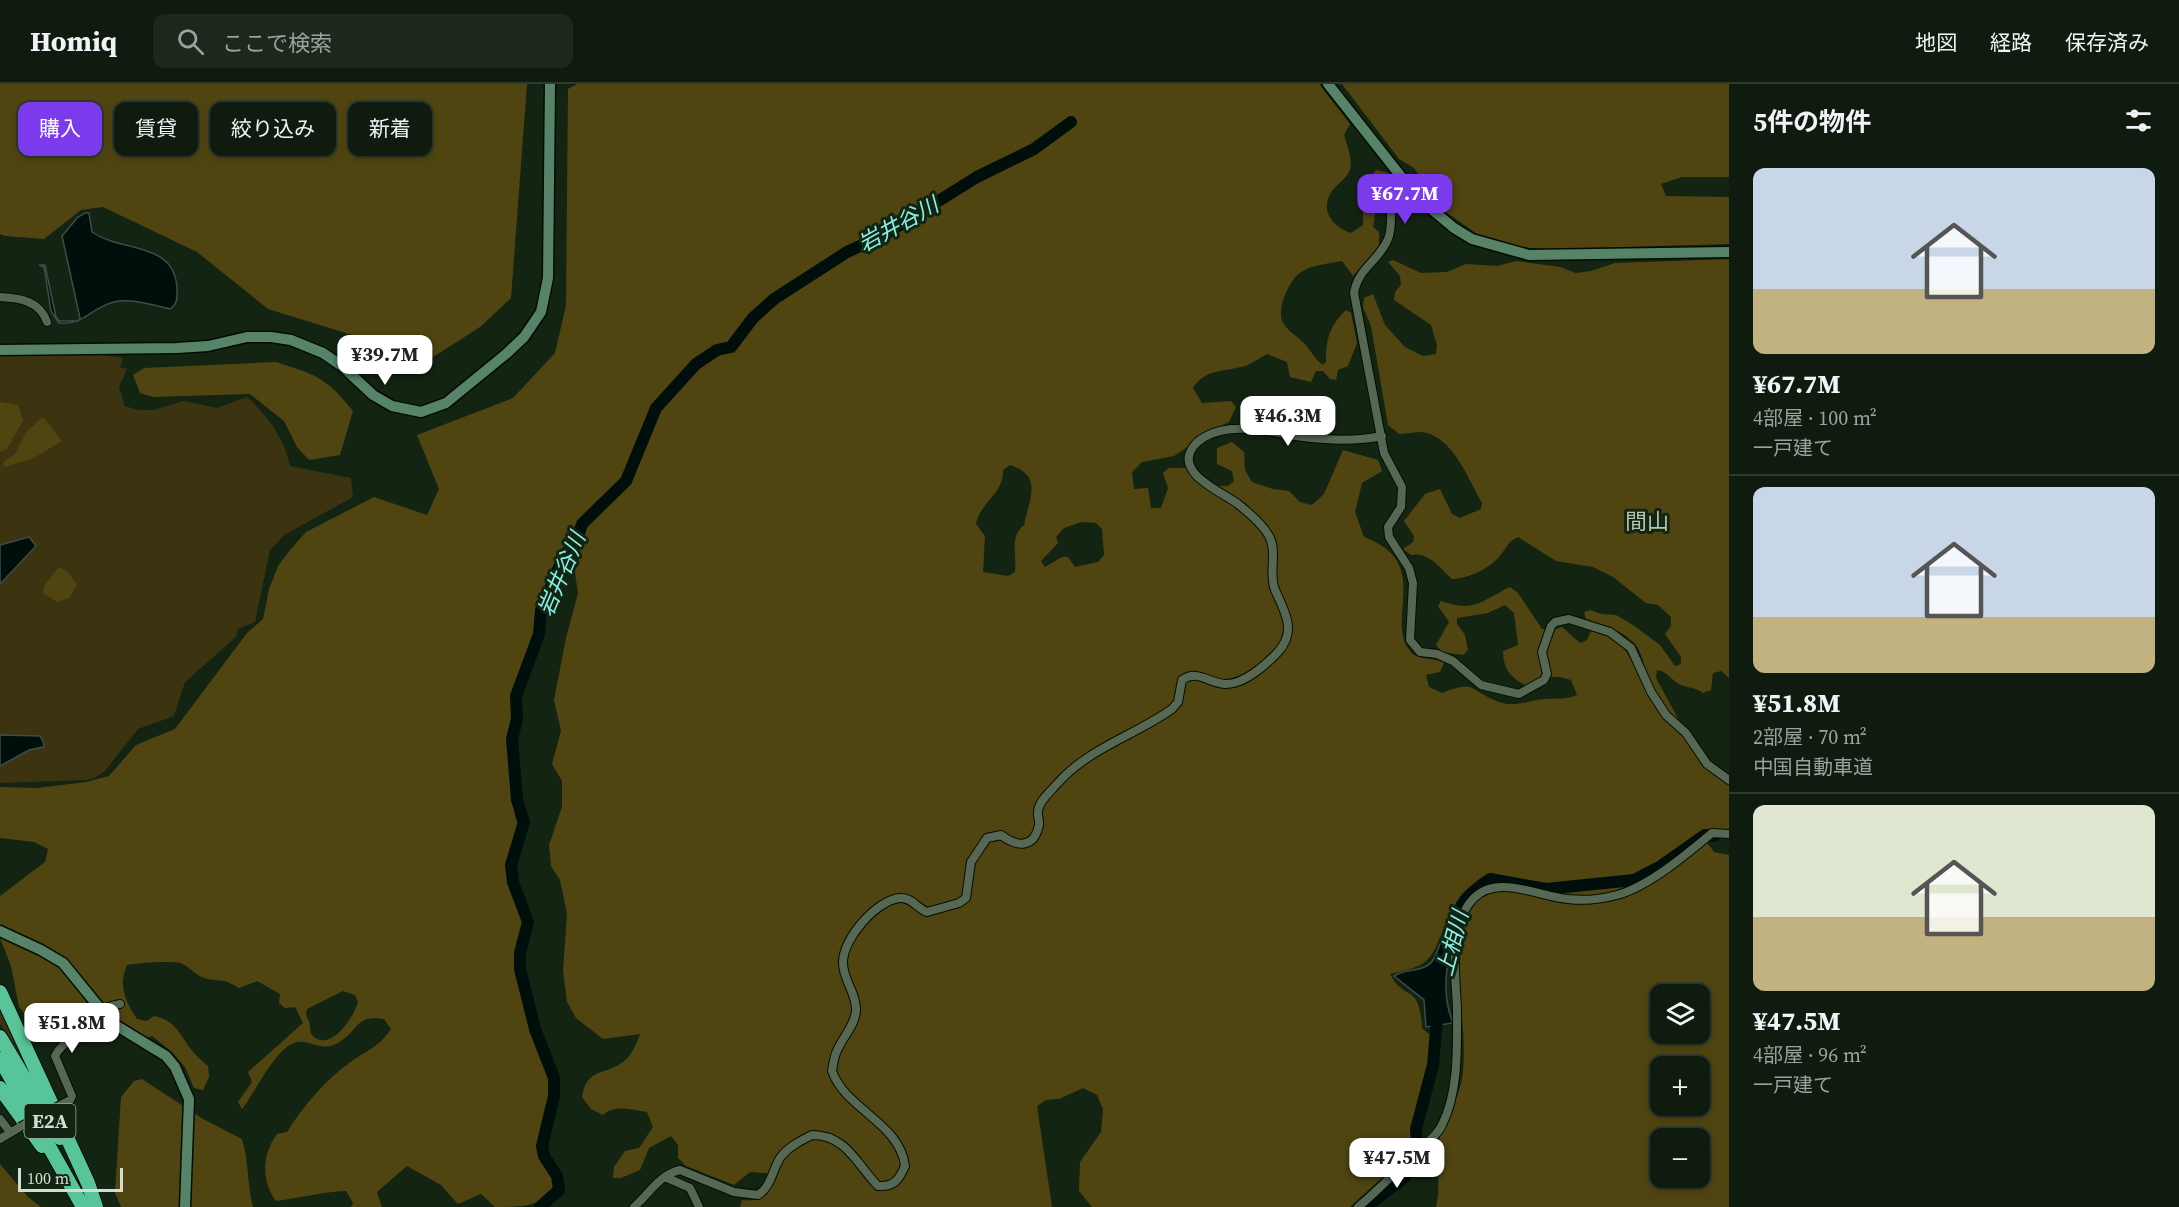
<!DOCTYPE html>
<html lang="ja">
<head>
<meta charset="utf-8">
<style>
	:root { --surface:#0f1b0e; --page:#1d281c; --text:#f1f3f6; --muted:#9ba19e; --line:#2f392e; --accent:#7c3aed }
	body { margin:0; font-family:"Source Serif 4","Noto Sans JP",serif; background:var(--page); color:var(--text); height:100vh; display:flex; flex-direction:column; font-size:22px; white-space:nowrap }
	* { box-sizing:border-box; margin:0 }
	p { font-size:20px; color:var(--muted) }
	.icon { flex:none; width:33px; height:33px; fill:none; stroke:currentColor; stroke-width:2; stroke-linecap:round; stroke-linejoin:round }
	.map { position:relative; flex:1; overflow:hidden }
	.panel { display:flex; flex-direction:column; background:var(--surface); width:450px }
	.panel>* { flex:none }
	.hud { position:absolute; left:18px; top:18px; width:570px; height:54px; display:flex; gap:12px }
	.fabs { position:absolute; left:1650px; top:900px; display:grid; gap:12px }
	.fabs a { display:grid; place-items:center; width:60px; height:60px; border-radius:12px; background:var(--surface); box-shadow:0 3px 9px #0003,0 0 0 2px var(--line); font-size:30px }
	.scale { position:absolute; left:18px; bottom:15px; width:105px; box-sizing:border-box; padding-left:6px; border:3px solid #d3ddd2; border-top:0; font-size:16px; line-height:21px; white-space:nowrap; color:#d3ddd2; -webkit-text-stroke:4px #142413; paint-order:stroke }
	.price { position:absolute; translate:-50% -51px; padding:0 14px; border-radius:12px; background:#fff; color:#222; font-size:20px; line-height:39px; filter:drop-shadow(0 2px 3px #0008) }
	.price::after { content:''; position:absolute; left:50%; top:36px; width:18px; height:14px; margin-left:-9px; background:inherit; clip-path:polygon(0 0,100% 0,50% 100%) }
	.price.active { background:var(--accent); color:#fff }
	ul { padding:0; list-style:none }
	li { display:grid; align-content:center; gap:12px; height:318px; padding:0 24px }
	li+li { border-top:2px solid var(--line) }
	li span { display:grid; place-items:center; height:186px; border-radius:12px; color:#555 }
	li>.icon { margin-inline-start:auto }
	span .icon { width:108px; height:108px; fill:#fffc; stroke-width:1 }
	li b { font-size:26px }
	h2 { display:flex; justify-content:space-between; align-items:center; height:72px; padding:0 24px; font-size:26px }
	.tag { padding:0 21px; border-radius:12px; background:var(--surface); box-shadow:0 3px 9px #0003,0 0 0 2px var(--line); font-size:21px; line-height:54px }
	.tag.active { background:var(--accent); color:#fff }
	header { display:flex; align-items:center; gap:36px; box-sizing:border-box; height:84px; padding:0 30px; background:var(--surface); border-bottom:2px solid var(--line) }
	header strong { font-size:28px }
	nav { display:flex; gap:33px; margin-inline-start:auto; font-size:21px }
	.search { width:420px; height:54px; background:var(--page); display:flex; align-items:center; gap:15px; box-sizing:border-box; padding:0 21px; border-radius:12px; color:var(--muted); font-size:22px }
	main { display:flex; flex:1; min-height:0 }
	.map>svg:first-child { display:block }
	.green { fill:#3c3410 }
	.forest { fill:#504511; fill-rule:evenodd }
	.water { fill:#000e0c; stroke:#3f4c47; stroke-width:1.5 }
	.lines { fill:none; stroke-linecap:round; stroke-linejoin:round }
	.river { stroke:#000e0c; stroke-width:12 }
	.street-casing { stroke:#020d01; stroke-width:10 }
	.secondary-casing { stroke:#020d01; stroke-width:13 }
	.highway-casing { stroke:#020d01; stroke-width:16 }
	.street { stroke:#566854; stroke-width:8 }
	.secondary { stroke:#578469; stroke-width:10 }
	.highway { stroke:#58c499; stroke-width:14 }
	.street-bridge-casing { stroke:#020d01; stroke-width:10; stroke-linecap:butt }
	.street-bridge { stroke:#566854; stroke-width:8 }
	.labels { text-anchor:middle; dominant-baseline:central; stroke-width:6; stroke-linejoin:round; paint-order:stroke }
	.shield { fill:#142413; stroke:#9aa699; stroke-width:1.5 }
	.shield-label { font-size:20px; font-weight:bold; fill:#d3ddd2 }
	.water-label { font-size:22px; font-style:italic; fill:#86f1e5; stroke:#142413 }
	.neighbourhood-label { font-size:22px; fill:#b2c6b0; stroke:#142413 }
</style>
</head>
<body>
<header>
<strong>Homiq</strong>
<div class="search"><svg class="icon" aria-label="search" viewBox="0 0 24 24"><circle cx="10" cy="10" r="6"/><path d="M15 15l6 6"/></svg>ここで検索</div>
<nav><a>地図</a><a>経路</a><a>保存済み</a></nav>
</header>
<main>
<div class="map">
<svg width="1729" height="1123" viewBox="0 0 1729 1123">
	<rect width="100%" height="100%" fill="#142413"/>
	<path class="green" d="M0,270L104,271L123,274L120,283L127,285L119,303L125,322L137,326H154L184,317L217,324L247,313C268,332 284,354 290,382L351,394L353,413L284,451L270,466L255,538L238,545L236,553L185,598L174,632L138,645L105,687L96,693L87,696L0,699Z
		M0,915L51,1022L0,940Z"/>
	<path class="forest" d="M0,0H527L511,214L480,243L430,275L268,225L197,168L103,123L81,126L44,155L5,152L0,150Z
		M577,0H1319L1350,40L1344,51C1347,62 1354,77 1349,88C1344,97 1334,102 1330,110C1320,129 1335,144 1351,149L1363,141C1363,121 1362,102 1376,86L1388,89L1387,120L1376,125L1373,143L1379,148V162L1353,192L1342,177C1311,183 1296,181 1284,214C1281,220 1280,231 1282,237C1288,248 1297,252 1305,260C1312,268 1314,275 1323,281L1326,278C1325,257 1330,241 1346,226L1351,229L1357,259L1348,282L1338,286L1336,296L1330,295L1323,287H1316L1311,298L1290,293L1287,278L1267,270C1260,274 1252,279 1245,282C1225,288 1206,284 1193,304L1202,319L1231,317L1236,323L1229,338L1199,352L1185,365L1174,372L1142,378L1132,388L1134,405L1148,404L1151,424H1161L1168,404L1163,389L1169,384H1187L1210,407L1220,402H1228L1234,397L1232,387L1217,380V364L1232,358L1244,368L1245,386L1252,398L1273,405L1289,407L1300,418L1312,421L1324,410L1343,366L1378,376L1382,387L1362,399L1355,428L1364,453C1434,479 1384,535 1410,567C1417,577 1434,573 1444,579L1440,588L1426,591L1429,603L1442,609C1478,595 1470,608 1499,618C1515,624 1529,616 1545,615C1558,614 1565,616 1577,611L1571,596C1554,590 1541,592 1528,602C1511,595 1503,585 1503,567L1518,561L1514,529L1505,521L1488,529L1457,534V540L1465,551L1468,566L1463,571L1442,568L1436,561L1449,538L1438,522L1441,517C1475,529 1481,517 1510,503L1518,509L1542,545L1554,546L1562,543L1580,559L1587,556L1591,547C1630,553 1632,583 1650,612C1658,625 1670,635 1680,647C1696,668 1705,688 1729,700V748H1710L1707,759L1714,768L1729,771V1123H1436C1441,1103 1436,1083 1438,1063C1440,1040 1460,1016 1463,989C1468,932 1448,885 1468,829L1456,822C1442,838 1440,865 1426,877C1417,885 1401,887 1390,890C1404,918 1420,898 1422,944L1431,952C1434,991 1413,1025 1414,1064L1350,1123H1092L1079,1107L1080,1078L1101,1048L1103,1025L1097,1011L1083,1004L1059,1015L1046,1016L1037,1022L1052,1123H740L742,1116C759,1118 765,1113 772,1098L766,1089L750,1088L734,1101L686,1082L678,1074V1061L671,1052L649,1064L640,1086L621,1094H613L614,1083L625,1067L639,1064L653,1043L647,1028C632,1026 615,1020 603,1031L591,1025L582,1013C587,983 605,992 623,978C632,971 636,961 640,950L603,955L576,934L567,918L563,887L567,830L560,796L551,782L549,761L562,723V697L552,680L561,647L554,616L566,554L578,509L575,489L566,481L556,487L537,525L536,549L530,571L515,606L507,661L515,732L518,740L507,782L510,803L523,832L525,846L516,872L528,937L550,992L551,1009L541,1041L539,1070L552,1089L555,1105C539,1123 521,1123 495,1123L481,1110L458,1120L441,1101L407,1082L377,1108L382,1123H351L353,1119L346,1107C322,1108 300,1114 276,1117C261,1097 262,1070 277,1050L287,1048C304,1021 326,995 352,977C369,965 379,963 391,945L384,935C356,931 360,944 341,957C322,970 313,956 297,958C277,961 255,1009 242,1025L238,1018L252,998L248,988L303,939L295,923L285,924L279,919L280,910L257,897L239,904C222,894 225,898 208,895C197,893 192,885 183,880C176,876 136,879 127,881C118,902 125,917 137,935L147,937L154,932C175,936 179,949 190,964C195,971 202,977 208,982L209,993L203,1006L194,1004L185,983L171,967L152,952L147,954L118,935L101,916L87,917L66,947L45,955L19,923L11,882L0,854V812L45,778L48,765L34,758L0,754V703L37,704L86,698L109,692L136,661L175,645L247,549L263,535L269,505L278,482L290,466L306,448L374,413L427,431L439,405L417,351L513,314L555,269L566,221L568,5ZM1010,381C1044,392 1029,415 1024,441C1009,453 1017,470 1015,488L1008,492L983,488L985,452L976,440C980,418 1004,410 1003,386ZM1081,438L1096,439L1102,445L1104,471L1098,478L1075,483L1068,473H1062L1045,483L1041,477L1058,459L1056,453L1064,444ZM343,907L355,911L358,918C354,933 330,970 312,951C309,947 311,943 309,938C307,932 305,931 307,925ZM1660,910H1700V950H1660ZM1660,982H1700V1022H1660ZM1660,1054H1700V1094H1660Z
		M1342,0H1729V93H1682L1661,100L1666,112L1729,113V160L1553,165L1512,163L1477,150L1443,126L1414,84L1399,75Z
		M1729,175V594L1721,587L1713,589L1711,606L1703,609C1695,603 1687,604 1679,600C1670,595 1667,587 1657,586L1656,594L1681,640C1662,626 1653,608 1646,586C1642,575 1641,565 1632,557C1619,545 1602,541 1586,535L1584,528L1590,526L1601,530L1616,531L1633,541L1660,561L1675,582L1681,580V573L1665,550L1671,542V533L1658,521L1646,519L1613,493L1593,483L1556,477L1518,453C1508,457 1506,465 1499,473C1487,486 1469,494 1452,495C1440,484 1428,467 1411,471L1403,465L1413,458L1414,452L1404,437L1425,410L1440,405L1452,430L1460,434L1481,425L1482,419C1468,395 1453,352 1422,348C1415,348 1406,350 1399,350L1388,341L1371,242L1363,223L1364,214L1373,210L1385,241L1405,263L1423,272L1436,270L1437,261L1431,241L1394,216L1395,208L1401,201L1400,192L1388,178L1393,176L1421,189L1447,188L1466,180L1497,182L1516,177L1560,183L1576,189L1591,187L1615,179Z
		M276,278C316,291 326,293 353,327L340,371L309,376L297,363L284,337L250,310L153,313L140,309L133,291L144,284Z
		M0,318L18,321L23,336L7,365L0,368Z
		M43,333L62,357L32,375L4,383L3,378L15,370L27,347Z
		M59,483L68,488L77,501L69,514L57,518L43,509L44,502Z
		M142,995L203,1035L242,1055C249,1078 247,1100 253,1123H121L115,1109L121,1013L134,997Z
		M0,1080L28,1113L41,1123H0Z"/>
	<path class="water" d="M85,129H89L92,148C123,169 174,157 177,204C177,213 178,220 170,225C154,221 130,214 114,218C92,223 83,242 59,239L51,227L44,183L39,181H45L56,233L59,237H78L80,234L62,152L78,133Z
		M29,453L36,462L0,500V461Z
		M0,651L40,652L44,660L43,663L29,666L0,682Z
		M1454,827L1459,831C1450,868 1438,903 1453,939L1426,943L1424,916L1394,892C1404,884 1425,889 1433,876C1443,861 1441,841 1454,827Z"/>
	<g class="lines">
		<path class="river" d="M1452,843C1460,818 1468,810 1490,795L1546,805L1634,796L1661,782L1705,751L1714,752
			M540,1123L559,1106L557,1092L544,1072L542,1062L554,1012V994L535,945L520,885V869L528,838L513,798L511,781L524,738L517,716L512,655L517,635L516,612L539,550L541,526L564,471L576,459L582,440L626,397L656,324L696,280L717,266L731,263L753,234L774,215L847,168L884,151L977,93L1034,65L1071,38
			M1366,1123L1406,1092L1418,1074L1416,1045L1433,981L1438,925"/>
		<defs>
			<path id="street" d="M1399,93C1384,107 1396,137 1388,155C1379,177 1358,184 1354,209L1384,369L1402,403L1401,423L1388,443L1389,453L1409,484L1413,499L1410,556L1420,568L1437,570L1453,577L1481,601L1519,610L1544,596L1547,590L1542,568L1551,542L1555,538L1569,535L1610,548L1631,564L1651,608L1666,631L1686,649L1707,680L1729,696
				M0,213C20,214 40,217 47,238
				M70,1016L72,1012L55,972L58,967C74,950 95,923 120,920
				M0,1035L10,1048
				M0,1055L20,1043
				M665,1093L690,1104L699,1123
				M634,1123C649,1110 659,1091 680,1086L734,1108L758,1111C771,1103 772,1087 780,1074C788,1063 800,1057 812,1051C847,1051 857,1081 878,1102C894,1103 899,1096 905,1082C900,1039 845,1025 832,987C833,981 834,974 836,969C841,955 855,942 856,927C857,910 843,896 843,879C842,856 876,816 900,814C911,813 917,824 927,828L959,819L966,814L971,778L987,754L1001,751C1017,763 1034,765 1039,741C1040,736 1037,732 1038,727C1039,717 1050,708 1056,701C1088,664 1134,652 1172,625L1178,618L1182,596C1198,585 1208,599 1225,600C1243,601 1266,581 1278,568C1297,547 1285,528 1275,506C1268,489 1278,468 1269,452C1263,441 1248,428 1238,420C1222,408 1174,389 1193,363C1199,355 1210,349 1220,347C1244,341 1272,348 1296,352C1324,356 1355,358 1382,352
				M1358,1123C1378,1107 1395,1088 1414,1070C1424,1060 1436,1054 1442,1041C1459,1007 1457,963 1457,925C1456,892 1447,843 1473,815C1497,789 1539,813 1568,815C1584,817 1602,815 1617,811C1649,802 1687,770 1712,749L1729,750"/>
			<path id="secondary" d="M1328,0L1418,114L1454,144L1472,155L1529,171L1729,168
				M0,266L177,264L208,262L247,253H271L291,256L323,269L342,282L373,311L392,322L421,328L446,319L506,270L524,253L541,228L548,194L550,0
				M0,847L41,866L63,879L112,939L166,972L175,983L189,1015L185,1123"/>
			<path id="highway" d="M0,908L88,1099L96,1123
				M0,953L60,1054
				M0,975L83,1123
				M0,1004L42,1062"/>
		</defs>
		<use href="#street" class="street-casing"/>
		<use href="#secondary" class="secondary-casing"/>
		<use href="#highway" class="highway-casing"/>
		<use href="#street" class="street"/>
		<use href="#secondary" class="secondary"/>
		<use href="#highway" class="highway"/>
		<defs>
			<path id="street-bridge" d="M20,1043L70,1016"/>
		</defs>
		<use href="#street-bridge" class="street-bridge-casing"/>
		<use href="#street-bridge" class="street-bridge"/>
	</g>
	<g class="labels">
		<rect class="shield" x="24.5" y="1020" width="51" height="34" rx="4.5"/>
		<g class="shield-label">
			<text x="50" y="1037">E2A</text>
		</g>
		<g class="water-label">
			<text transform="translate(898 140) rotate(-29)">岩井谷川</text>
			<text transform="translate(561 490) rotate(-67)">岩井谷川</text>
			<text transform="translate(1452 859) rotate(-75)">上相川</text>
		</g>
		<g class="neighbourhood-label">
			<text x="1647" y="437">間山</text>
		</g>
	</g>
</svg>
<div class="fabs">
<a><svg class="icon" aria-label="layers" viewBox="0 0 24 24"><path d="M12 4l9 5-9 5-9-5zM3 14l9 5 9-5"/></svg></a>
<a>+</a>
<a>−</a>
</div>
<div class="scale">100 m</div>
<b class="price active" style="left:1405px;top:141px">¥67.7M</b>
<b class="price" style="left:385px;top:302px">¥39.7M</b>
<b class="price" style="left:1288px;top:363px">¥46.3M</b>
<b class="price" style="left:72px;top:970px">¥51.8M</b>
<b class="price" style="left:1397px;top:1105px">¥47.5M</b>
<div class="hud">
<a class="tag active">購入</a>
<a class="tag">賃貸</a>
<a class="tag">絞り込み</a>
<a class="tag">新着</a>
</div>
</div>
<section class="panel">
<h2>5件の物件<svg class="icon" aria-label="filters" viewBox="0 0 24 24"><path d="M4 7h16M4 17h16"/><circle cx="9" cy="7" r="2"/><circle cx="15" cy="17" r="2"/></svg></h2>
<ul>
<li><span style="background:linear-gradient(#c9d6e8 65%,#c2b280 0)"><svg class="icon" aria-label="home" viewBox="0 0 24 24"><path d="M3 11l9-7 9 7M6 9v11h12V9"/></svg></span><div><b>¥67.7M</b><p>4部屋 · 100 m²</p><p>一戸建て</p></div></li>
<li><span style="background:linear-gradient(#c9d6e8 70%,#c2b280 0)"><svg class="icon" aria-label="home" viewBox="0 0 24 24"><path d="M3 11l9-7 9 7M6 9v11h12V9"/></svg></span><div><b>¥51.8M</b><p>2部屋 · 70 m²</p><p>中国自動車道</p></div></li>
<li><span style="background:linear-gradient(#dfe7d0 60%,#c2b280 0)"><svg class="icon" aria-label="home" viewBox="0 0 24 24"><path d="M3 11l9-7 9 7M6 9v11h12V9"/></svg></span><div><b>¥47.5M</b><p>4部屋 · 96 m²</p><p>一戸建て</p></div></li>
</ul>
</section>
</main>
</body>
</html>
